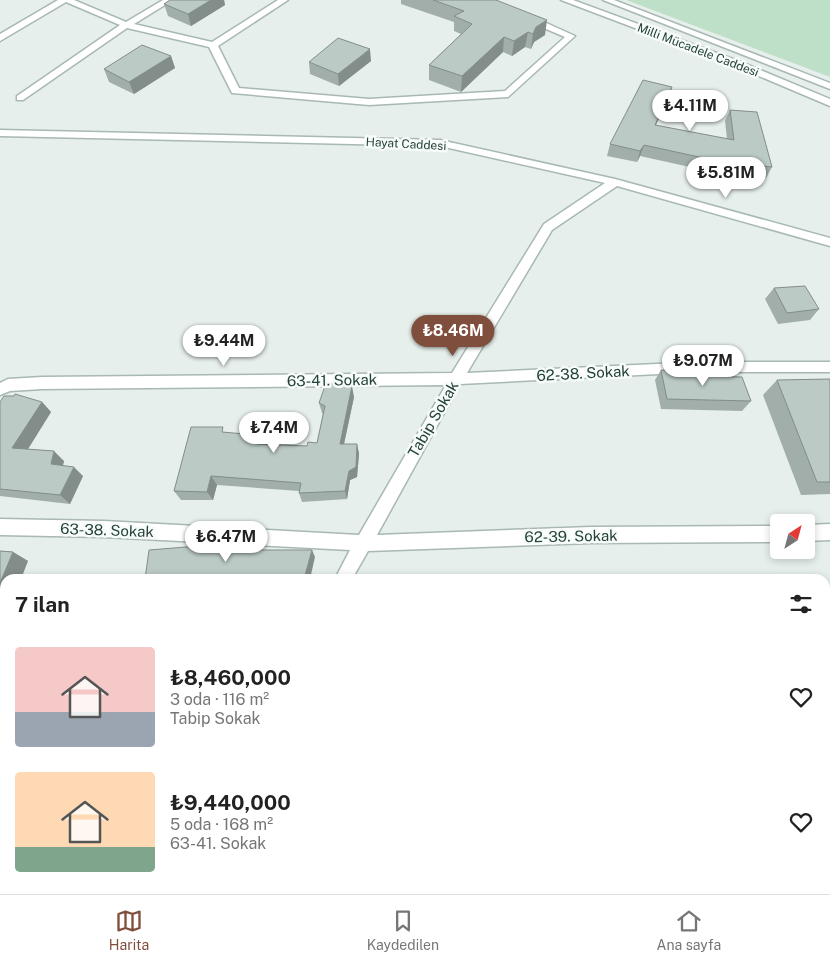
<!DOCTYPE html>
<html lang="tr">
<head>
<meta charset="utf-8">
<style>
	:root { --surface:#fff; --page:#f2f2f2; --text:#222; --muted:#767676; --line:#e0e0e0; --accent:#804e3d }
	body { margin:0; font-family:"Public Sans",sans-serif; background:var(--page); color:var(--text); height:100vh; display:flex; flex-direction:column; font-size:19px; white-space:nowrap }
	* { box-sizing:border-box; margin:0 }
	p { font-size:16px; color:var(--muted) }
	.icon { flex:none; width:28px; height:28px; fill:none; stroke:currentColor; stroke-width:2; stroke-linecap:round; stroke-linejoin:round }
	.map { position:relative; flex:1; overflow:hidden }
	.drawer { position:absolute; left:0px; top:574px; width:830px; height:321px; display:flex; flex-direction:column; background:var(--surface); border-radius:15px 15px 0 0; box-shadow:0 2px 8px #0003 }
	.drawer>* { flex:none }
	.needle { width:32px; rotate:36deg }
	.buttons { position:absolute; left:770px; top:514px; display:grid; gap:10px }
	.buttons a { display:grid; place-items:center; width:45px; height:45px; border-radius:5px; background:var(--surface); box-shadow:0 2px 8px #0003; font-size:25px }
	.price { position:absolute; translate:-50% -42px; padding:0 11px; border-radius:18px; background:#fff; color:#222; font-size:16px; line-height:32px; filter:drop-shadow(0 1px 2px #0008) }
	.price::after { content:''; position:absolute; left:50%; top:30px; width:15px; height:11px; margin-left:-8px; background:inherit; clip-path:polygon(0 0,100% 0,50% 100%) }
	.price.on { background:var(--accent); color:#fff }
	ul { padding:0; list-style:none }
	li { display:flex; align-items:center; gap:15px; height:125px; padding:0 15px }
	li span { display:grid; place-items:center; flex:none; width:140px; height:100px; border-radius:5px; color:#555 }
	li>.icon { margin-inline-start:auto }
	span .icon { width:60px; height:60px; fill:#fffc; stroke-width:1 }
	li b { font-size:21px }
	h2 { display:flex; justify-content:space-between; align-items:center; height:60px; padding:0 15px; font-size:21px }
	.menu { display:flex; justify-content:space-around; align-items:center; height:70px; border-top:1px solid var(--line); background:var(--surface); font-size:14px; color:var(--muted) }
	.menu a { display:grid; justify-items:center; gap:2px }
	.menu .on { color:var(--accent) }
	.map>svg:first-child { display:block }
	.green { fill:#bfe0c8 }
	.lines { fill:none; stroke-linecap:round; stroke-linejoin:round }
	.minor-casing { stroke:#a8b8b2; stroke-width:3 }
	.minor { fill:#fff; fill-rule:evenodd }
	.wall { fill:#a1aea9 }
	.shaded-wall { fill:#838d89 }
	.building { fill:#bbcac4; stroke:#838d89 }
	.labels { text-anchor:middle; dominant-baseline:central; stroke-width:5; stroke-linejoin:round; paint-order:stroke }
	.far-street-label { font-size:12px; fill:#24423a; stroke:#f7fbf9 }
	.street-label { font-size:15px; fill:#24423a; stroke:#f7fbf9 }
</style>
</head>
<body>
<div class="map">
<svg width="830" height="894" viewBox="0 0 830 894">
	<rect width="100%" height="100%" fill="#e6efeb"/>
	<path class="green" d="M626,0H830V77Z"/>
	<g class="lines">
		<defs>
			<path id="minor" d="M58,0H74L126,22L163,0H173L134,24L212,42L278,0H288L218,46L239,88L369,99L505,91L565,37L525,20V16H531L575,36L508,97L369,105L232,93L209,47L127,28L23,100H17V96L120,25L66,2L0,41V34Z
				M561,0H573L741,62L830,99V106L735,66Z
				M603,0H614L830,83V89Z
				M0,130L440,140L615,179L830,238V246L617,186L552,230L467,373L699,362H830V372H699L460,384L377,535L591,527L779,526V542L591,543L368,551L352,579H335L350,550L104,537L0,535V519L104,521L359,535L446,385L42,389L10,391L0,395V383L8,379L42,377L452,373L544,224L605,183L440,146L0,136Z
				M830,524V540L806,541V525Z
				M0,737H5V757H0Z
				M825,751L830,752V772L825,771Z
				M161,890H183L181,894H159Z"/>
		</defs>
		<use href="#minor" class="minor-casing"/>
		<use href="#minor" class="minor"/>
	</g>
	<path class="wall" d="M170,0H224L225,5L191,26L168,16L164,4Z
		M401,0H496L545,35L534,42L531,49L525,47L512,56L503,52L461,92L429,80V65L461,34L454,31V22L401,4Z
		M171,56L175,68L134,94L109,82L104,69Z
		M371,61L339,86L310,74L309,62Z
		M672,87L668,98L656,125L727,139L725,121L730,110L772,167L766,178L717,173L640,156L637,162L607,156L610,144Z
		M774,288L819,309L810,320L778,324L765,299Z
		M661,370L698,376L751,401L742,411L661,409L655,380Z
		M830,379V494L801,495L763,395L777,380Z
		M354,397L344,444H357L359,454L357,477L350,480L347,499L302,502L299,493V491L217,485L213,500H181L174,491L226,432L261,444L307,446L317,443L323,414L322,413L319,403Z
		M0,402H42L51,412L28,449L64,461L63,465L83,476L70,504L0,496Z
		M0,551L13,552L28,561L5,579V695L0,694Z"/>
	<path class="shaded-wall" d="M211,0H224L225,5L191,26L188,14Z
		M547,20L545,35L534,42L531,49L533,34L536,27Z
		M528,32L525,47L512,56L514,41Z
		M504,37L503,52L461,92L462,76Z
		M370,49L371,61L339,86L338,74Z
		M171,56L175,68L134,94L129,82Z
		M672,87L668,98L651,136L655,125Z
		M644,145L640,156L637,162L640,151Z
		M352,386L354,397L342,453L340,444Z
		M42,402L51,412L23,457L12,448Z
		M257,435L261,444H257Z
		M357,444L359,454L357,477L350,480L347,499L345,491L349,471Z
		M54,451L64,461L61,473L51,464Z
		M74,467L83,476L70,504L60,495Z
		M211,476L217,485L213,500L207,492Z
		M235,543L240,551L234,550Z
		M312,550L315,557L310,579H304Z
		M13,552L28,561L21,579H5V619H0V583Z
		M5,883V890H8L7,894H0V884Z
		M249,890H255V894H249Z"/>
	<path class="building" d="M170,0H211L188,14L164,4Z
		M433,0H496L547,20L536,27L533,34L528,32L514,41L504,37L462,76L429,65L472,24L454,16L464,11Z
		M338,38L370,49L338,74L309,62Z
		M142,45L171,56L129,82L104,69Z
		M643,80L672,87L655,125L734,140L730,110L757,112L772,167L722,162L644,145L640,151L610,144Z
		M805,286L819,309L787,313L774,288Z
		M661,370L696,371L698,376L742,377L751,401L667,399Z
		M830,379V482H817L777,380Z
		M326,383L352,386L340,444H357L356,467L349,471L345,491L299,493L301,483L211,476L207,492L174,491L191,427H223L222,432L257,435V444L307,446L308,442L317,443L325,406L319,403Z
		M15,394L42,402L12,448L54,451L51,464L74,467L60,495L0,489V402L4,396H14Z
		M235,543L234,550H312L304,579H145L149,550Z
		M0,551L13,552L0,583Z
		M0,614H5V691H0Z
		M0,816H5V886H0Z
		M194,890H249V894H193Z"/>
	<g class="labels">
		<g class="far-street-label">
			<text transform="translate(698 50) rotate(21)">Milli Mücadele Caddesi</text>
			<text transform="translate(406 144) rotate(3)">Hayat Caddesi</text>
		</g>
		<g class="street-label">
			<text transform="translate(583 373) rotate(-3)">62-38. Sokak</text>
			<text transform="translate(332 380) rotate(-1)">63-41. Sokak</text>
			<text transform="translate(433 419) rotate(-60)">Tabip Sokak</text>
			<text transform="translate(107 530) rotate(2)">63-38. Sokak</text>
			<text transform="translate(571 536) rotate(-1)">62-39. Sokak</text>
		</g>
	</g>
</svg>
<div class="buttons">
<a><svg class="needle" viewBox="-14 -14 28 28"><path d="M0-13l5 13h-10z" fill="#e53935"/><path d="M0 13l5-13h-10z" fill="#767676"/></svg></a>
</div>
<b class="price" style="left:690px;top:132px">₺4.11M</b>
<b class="price" style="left:726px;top:199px">₺5.81M</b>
<b class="price on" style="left:453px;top:357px">₺8.46M</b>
<b class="price" style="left:224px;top:367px">₺9.44M</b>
<b class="price" style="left:703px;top:387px">₺9.07M</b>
<b class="price" style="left:274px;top:454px">₺7.4M</b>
<b class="price" style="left:226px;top:563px">₺6.47M</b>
<section class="drawer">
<h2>7 ilan<svg class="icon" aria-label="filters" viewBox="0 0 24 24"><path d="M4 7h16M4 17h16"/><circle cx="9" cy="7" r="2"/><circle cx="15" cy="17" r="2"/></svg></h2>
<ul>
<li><span style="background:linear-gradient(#f6c9c9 65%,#9aa5b1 0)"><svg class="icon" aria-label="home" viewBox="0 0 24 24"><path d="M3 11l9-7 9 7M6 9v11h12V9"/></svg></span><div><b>₺8,460,000</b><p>3 oda · 116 m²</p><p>Tabip Sokak</p></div><svg class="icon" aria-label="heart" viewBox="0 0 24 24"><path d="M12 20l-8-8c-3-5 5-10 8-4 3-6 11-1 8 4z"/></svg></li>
<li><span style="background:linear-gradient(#ffd9b3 75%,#7fa58c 0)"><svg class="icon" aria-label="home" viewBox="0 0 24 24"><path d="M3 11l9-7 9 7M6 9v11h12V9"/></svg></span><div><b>₺9,440,000</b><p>5 oda · 168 m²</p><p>63-41. Sokak</p></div><svg class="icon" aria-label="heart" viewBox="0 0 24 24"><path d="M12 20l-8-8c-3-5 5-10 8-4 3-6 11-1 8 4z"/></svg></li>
</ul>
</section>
</div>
<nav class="menu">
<a class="on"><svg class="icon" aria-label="map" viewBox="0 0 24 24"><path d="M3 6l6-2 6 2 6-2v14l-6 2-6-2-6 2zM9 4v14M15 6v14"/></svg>Harita</a>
<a><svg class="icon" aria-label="saved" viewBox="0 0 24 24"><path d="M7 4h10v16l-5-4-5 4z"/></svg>Kaydedilen</a>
<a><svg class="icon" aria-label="home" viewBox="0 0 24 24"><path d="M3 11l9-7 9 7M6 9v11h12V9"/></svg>Ana sayfa</a>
</nav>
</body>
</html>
